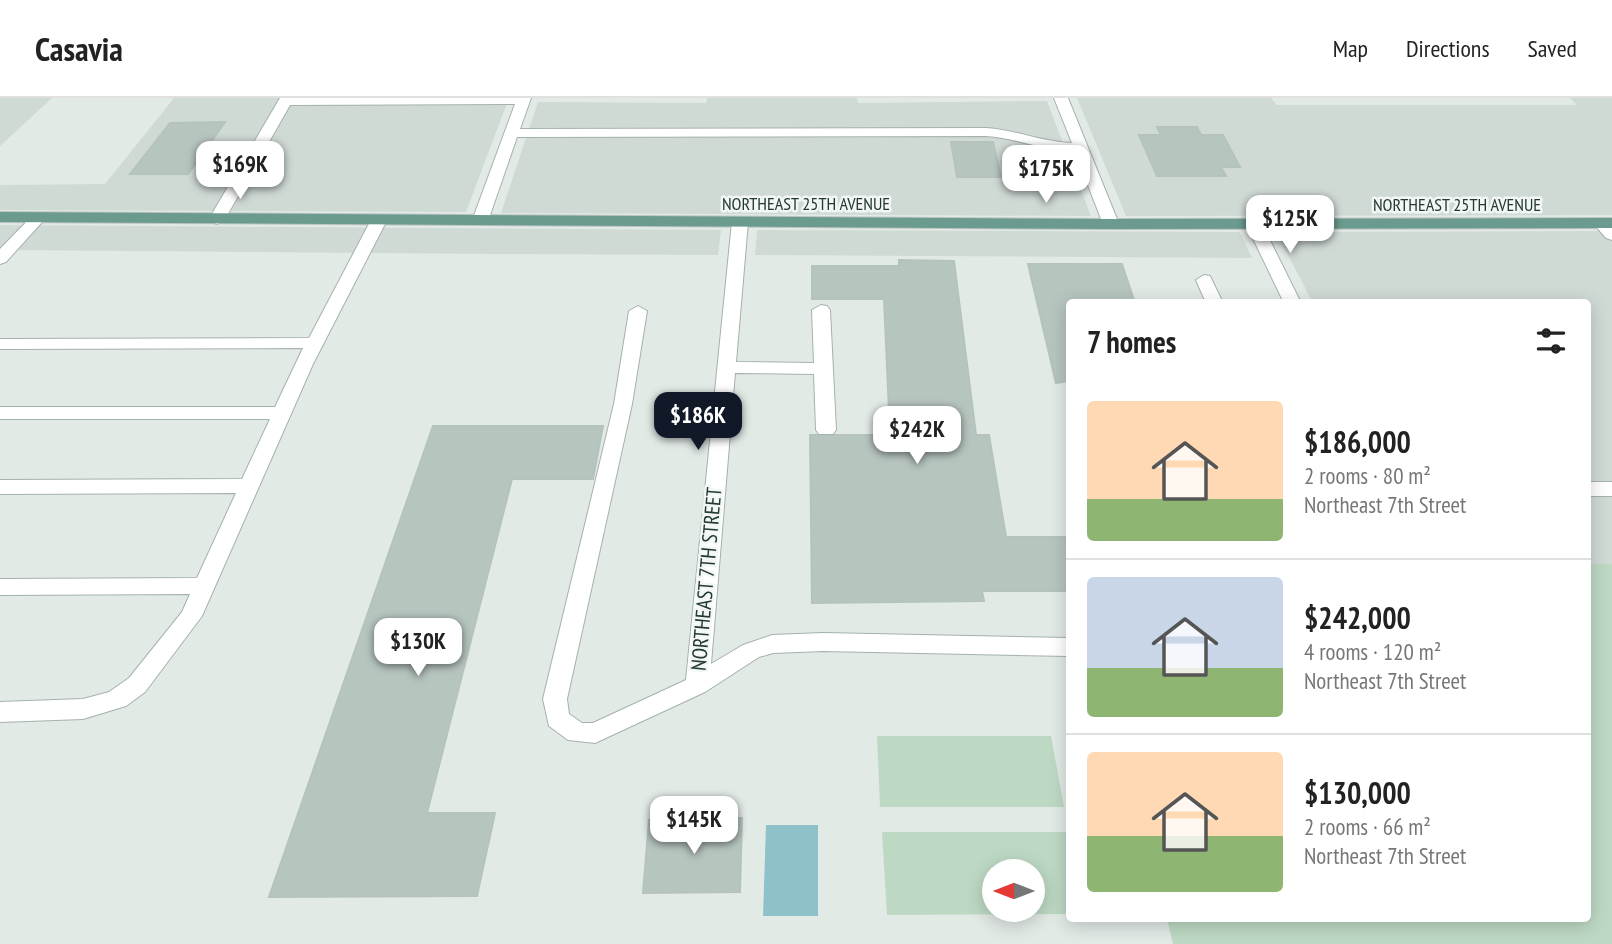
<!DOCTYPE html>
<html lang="en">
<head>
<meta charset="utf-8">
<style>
	:root { --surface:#fff; --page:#f6f6f6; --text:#222; --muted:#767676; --line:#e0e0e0; --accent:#111827 }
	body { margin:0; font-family:"PT Sans Narrow",sans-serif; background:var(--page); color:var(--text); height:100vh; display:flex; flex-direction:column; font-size:26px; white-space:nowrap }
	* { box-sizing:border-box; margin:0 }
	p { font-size:23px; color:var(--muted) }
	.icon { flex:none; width:38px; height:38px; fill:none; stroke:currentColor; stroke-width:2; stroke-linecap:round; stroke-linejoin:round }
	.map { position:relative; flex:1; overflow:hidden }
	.sheet { position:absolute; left:1066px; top:201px; width:525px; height:623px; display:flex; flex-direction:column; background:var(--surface); border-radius:7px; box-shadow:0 4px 18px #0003 }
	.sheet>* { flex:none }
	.needle { width:46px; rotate:270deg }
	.tools { position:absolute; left:982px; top:761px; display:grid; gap:14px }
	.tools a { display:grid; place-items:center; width:63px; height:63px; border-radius:50%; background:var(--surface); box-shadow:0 4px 18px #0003; font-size:35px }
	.price { position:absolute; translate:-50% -60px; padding:0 16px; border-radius:14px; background:#fff; color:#222; font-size:23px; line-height:46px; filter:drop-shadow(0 2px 4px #0008) }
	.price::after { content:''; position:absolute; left:50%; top:42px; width:21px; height:16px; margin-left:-10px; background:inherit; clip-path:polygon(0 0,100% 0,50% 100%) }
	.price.current { background:var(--accent); color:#fff }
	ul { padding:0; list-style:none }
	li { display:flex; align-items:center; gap:21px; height:175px; padding:0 21px }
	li+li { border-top:2px solid var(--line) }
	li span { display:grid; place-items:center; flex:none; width:196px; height:140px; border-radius:7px; color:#555 }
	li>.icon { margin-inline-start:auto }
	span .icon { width:84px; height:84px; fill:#fffc; stroke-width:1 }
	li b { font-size:30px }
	h2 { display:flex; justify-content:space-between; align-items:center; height:84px; padding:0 21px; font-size:30px }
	header { display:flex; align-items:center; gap:42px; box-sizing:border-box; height:98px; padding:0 35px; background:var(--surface); border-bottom:2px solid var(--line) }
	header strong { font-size:33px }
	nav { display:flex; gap:38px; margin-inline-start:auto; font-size:24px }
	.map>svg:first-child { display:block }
	.built { fill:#d0dad5 }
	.green { fill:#bdd9c4; fill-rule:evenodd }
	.water { fill:#8fc1ca }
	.building { fill:#b7c5bf; stroke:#b5c3bd; stroke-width:2 }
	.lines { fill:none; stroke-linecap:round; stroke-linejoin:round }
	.minor-casing { stroke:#a5b1ad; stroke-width:2 }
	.major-casing { stroke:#bdc4c2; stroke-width:2 }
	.minor { fill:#fff; fill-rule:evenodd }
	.major { fill:#6b9b8f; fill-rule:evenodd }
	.labels { text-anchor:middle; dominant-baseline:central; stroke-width:5; stroke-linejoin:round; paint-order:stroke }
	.far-street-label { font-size:18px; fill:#243934; stroke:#f2f7f5 }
	.street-label { font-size:21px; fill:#243934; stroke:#f2f7f5 }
</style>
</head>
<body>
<header>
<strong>Casavia</strong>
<nav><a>Map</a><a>Directions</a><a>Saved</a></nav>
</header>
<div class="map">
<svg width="1612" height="846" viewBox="0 0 1612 846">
	<rect width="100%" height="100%" fill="#e2eae6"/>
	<path class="built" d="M0,0H52L0,48Z
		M174,0H509L466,114L0,112V87L105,86Z
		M707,0H857L858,5L1047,3L1091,118L501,115L538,4L706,5Z
		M1077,0H1271L1277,7H1577L1570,0H1612V117L1126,118Z
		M0,127L721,132L718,157L492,156L0,152Z
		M757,132L1240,134L1252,160L755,157Z
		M1612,133V466H1587V205H1313L1276,134Z"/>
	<path class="green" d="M1587,466H1612V846H1173L1167,821H1587Z
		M877,638H1051L1064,709H880Z
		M882,734H1068L1069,816L887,817ZM994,774H1032V812H994Z"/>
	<path class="water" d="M766,727H818V818H763Z"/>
	<path class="building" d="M225,24L188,76H130L170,25Z
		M1157,29H1197L1201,37H1223L1240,69H1221L1226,78H1157L1139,37H1161Z
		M951,44H993L1001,79H957Z
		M899,162L954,163L976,337H989L1006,439H1069V493H982L984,503L812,505L810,337H890L884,201H812V168H899Z
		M1028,166H1122L1135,205H1069V283L1056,285Z
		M433,328H603L593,381H512L427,715H495L477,798L269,799Z
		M742,720L740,794L643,795L649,722Z"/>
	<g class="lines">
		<defs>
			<path id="minor" d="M280,0H531L520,31L986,30C1016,32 1042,44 1072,45L1054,0H1068L1119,126L1111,131L1103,126L1075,54C1044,53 1017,40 986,38L517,39L488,123L485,126H475L472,123L515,6L290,7L225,121L217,126L212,124L209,121Z
				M38,115L43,117L46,120L43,123L6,164L0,166V151L33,117Z
				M379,117L387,122L313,266L202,518L145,594L126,608L83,621L0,624V604L83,601L109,594L129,580L182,514L190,496L0,497V481L197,480L236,395L0,396V382L242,381L270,321H0V309H275L303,250L0,251V241L309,240L371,122Z
				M740,119L748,124L736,264L814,265L812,212L821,207L827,208L830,212L836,332L833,336H819L816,332L814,276L735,275L711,566L743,547L772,537L823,535L1069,540V558L823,553L773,555L759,559L705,594L595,645L568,642L549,628L543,601L614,306L629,213L638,208L647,213L632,306L567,601L569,616L582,625H593L686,582L732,124Z
				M1601,120L1612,128V142L1606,140L1593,125Z
				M1254,121L1262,126L1301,205H1284L1246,126Z
				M1204,177L1210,178L1223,205H1206L1196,182Z
				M1587,384H1612V398H1587Z"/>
			<path id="major" d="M0,114L1111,121L1612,120V130L1111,131L0,124Z"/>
		</defs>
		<use href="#minor" class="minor-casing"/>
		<use href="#major" class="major-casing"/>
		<use href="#minor" class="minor"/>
		<use href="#major" class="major"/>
	</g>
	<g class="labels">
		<g class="far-street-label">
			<text x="806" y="105">NORTHEAST 25TH AVENUE</text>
			<text x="1457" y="106">NORTHEAST 25TH AVENUE</text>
		</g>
		<g class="street-label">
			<text transform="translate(706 481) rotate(-85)">NORTHEAST 7TH STREET</text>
		</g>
	</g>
</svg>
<div class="tools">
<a><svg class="needle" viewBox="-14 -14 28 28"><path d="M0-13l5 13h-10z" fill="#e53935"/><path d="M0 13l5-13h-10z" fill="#767676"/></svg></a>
</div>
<b class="price" style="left:240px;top:103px">$169K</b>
<b class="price" style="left:1046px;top:107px">$175K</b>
<b class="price" style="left:1290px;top:157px">$125K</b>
<b class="price current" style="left:698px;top:354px">$186K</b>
<b class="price" style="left:917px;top:368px">$242K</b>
<b class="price" style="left:418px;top:580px">$130K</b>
<b class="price" style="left:694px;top:758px">$145K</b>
<section class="sheet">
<h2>7 homes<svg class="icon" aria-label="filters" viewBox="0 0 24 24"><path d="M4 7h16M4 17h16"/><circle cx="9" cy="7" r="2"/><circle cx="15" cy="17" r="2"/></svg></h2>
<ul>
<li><span style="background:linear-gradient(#ffd9b3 70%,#8fb573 0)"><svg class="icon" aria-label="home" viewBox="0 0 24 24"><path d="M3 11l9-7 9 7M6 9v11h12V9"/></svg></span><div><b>$186,000</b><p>2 rooms · 80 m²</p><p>Northeast 7th Street</p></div></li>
<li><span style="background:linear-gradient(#c9d6e8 65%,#8fb573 0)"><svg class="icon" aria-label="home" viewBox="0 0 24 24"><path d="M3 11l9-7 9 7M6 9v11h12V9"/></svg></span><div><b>$242,000</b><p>4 rooms · 120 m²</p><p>Northeast 7th Street</p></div></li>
<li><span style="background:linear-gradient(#ffd9b3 60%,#8fb573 0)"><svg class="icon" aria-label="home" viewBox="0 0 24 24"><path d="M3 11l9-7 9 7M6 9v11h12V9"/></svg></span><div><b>$130,000</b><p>2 rooms · 66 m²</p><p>Northeast 7th Street</p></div></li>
</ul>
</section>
</div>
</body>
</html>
